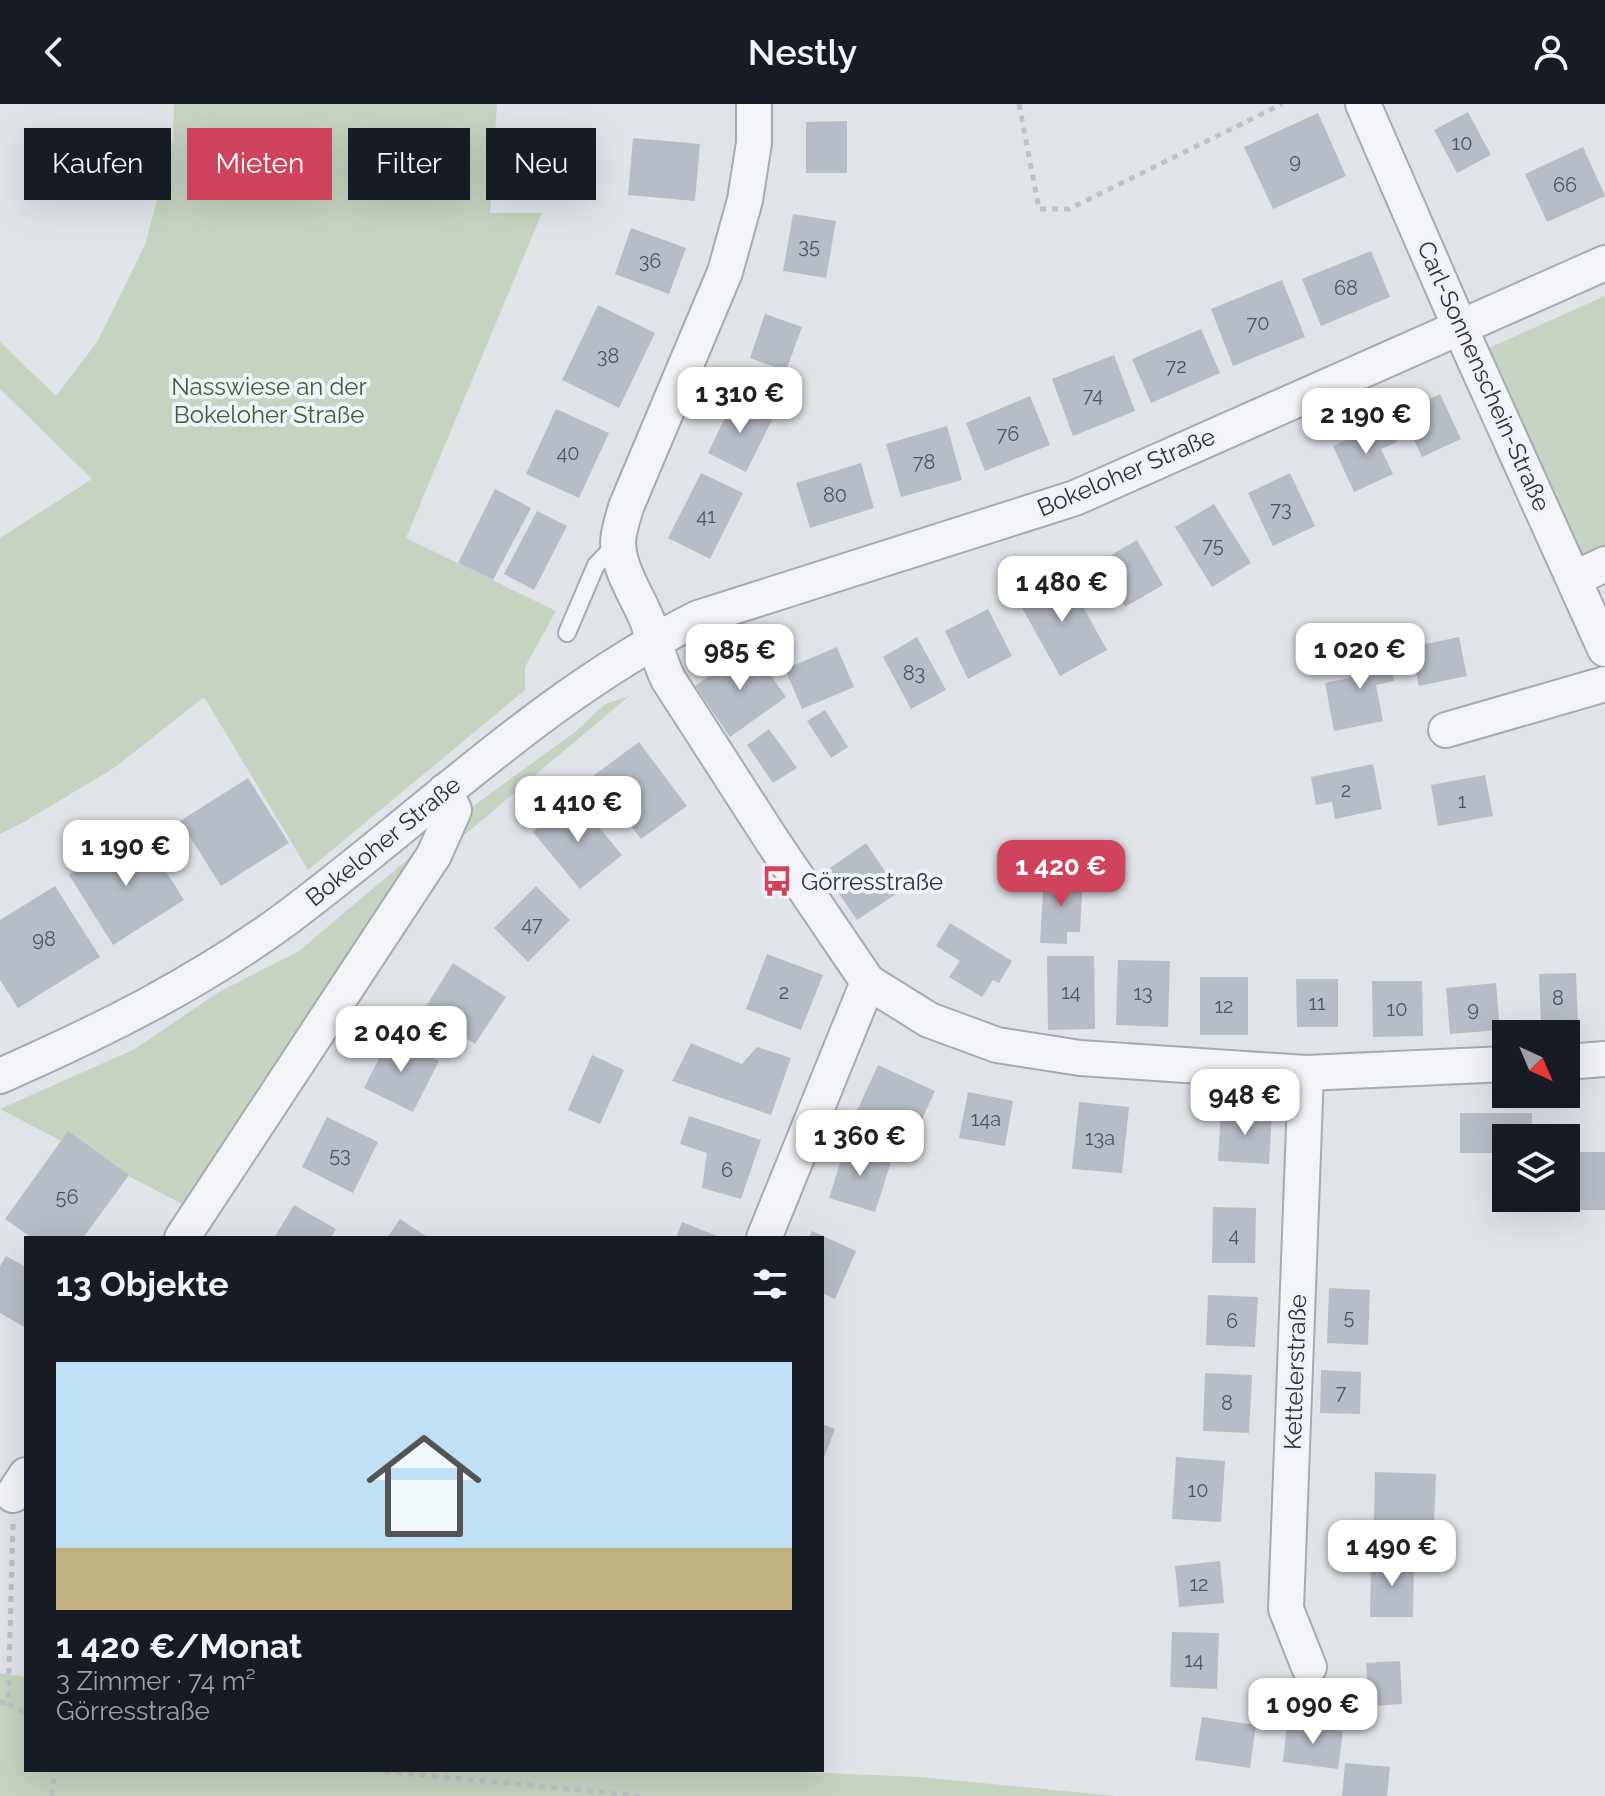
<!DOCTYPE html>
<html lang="de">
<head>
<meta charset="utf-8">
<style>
	:root { --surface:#171b24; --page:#20242c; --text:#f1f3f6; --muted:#9ea1a6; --line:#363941; --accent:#d0435d }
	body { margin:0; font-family:Raleway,sans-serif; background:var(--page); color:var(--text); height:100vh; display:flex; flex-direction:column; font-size:30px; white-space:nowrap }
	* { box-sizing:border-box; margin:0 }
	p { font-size:26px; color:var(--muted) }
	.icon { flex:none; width:44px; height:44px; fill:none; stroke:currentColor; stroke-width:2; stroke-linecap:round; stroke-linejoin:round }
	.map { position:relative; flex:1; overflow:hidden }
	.details { position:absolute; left:24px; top:1132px; width:800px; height:536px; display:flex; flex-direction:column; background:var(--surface); border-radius:0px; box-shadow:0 8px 32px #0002 }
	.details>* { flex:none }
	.hud { position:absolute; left:24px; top:24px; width:800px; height:72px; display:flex; gap:16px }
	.needle { width:52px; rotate:136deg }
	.tools { position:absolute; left:1492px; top:916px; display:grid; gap:16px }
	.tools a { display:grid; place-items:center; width:88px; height:88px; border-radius:0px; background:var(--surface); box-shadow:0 8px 32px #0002; font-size:40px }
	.price { position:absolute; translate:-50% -68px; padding:0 18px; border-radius:16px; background:#fff; color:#222; font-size:26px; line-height:52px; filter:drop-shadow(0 2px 4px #0008) }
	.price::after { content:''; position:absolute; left:50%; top:48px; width:24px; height:18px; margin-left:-12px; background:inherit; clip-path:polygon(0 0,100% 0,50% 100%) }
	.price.on { background:var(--accent); color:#fff }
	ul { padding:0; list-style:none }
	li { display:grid; align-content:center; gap:16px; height:424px; padding:0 32px }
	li+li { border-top:2px solid var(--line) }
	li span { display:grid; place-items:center; height:248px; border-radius:0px; color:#555 }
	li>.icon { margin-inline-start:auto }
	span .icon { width:144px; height:144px; fill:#fffc; stroke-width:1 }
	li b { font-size:34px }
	h2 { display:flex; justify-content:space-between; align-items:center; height:96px; padding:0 32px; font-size:34px }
	.pill { padding:0 28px; border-radius:0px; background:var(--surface); box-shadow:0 8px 32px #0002; font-size:28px; line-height:72px }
	.pill.on { background:var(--accent); color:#fff }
	header { display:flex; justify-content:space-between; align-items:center; height:104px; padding:0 32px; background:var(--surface); font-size:36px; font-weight:600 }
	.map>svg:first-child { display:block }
	.green { fill:#c6d3c1 }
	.building { fill:#b7bdc6 }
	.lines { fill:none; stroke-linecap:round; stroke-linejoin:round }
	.service-casing { stroke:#a5abb3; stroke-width:20 }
	.minor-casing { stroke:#a5abb3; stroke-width:38 }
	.path { stroke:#bec2c8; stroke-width:5; stroke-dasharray:6 6; stroke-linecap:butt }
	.service { stroke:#f3f4f7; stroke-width:16 }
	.minor { stroke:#f3f4f7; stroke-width:34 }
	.labels { text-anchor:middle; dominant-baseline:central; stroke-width:8; stroke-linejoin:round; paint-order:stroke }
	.number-label { font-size:20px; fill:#4c5562 }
	.street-label { font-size:24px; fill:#283241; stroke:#eff3f7 }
	.park-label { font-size:24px; fill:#3e5d35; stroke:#eff3f7 }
	.poi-label { font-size:24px; fill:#283241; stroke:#eff3f7; text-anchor:start }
</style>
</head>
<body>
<header><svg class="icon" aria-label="back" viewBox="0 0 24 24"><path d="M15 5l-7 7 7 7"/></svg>Nestly<svg class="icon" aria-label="person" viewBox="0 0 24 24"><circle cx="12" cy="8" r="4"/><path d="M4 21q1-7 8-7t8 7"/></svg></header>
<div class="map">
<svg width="1605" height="1692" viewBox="0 0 1605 1692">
	<rect width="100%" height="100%" fill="#e0e4e9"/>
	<path class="green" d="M174,0H497L490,109H542L406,434L556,507L525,563V586L308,766L204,593L114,664L24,718L0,730V434L92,375L0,285V238L56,292L97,238L145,141L173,35Z
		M1605,192V443L1584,453L1489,244Z
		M629,592L437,754L190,1104L0,1005L135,945L217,889L299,847L454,716L575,628L605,600Z
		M0,1569L26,1573V1666H759L920,1673L1116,1692H0Z"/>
	<path class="building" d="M1468,8L1491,51L1457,69L1434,26Z
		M1318,9L1346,72L1273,105L1244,43Z
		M847,17V69H806V18Z
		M633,34L700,40L695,97L628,91Z
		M1583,43L1605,92L1547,118L1525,70Z
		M793,110L836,117L826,174L783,167Z
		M631,124L686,144L669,190L615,170Z
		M1371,147L1390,193L1321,222L1302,175Z
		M1282,176L1305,233L1233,262L1211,205Z
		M598,201L655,229L619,304L562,276Z
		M765,210L802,223L786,267L750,254Z
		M1201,225L1220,269L1151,299L1132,255Z
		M1114,251L1135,307L1073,332L1052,275Z
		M1440,290L1461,335L1422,353L1401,309Z
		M1030,292L1050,341L985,367L966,319Z
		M734,295L773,314L746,368L708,349Z
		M556,305L609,329L579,394L526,370Z
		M1388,317L1397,338L1381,345L1393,370L1354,388L1333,342Z
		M947,322L962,376L901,393L886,340Z
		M861,359L874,404L810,424L796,379Z
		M701,369L743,389L710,455L668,434Z
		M1290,369L1315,422L1273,442L1248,389Z
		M495,385L531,404L493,476L458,459Z
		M1214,400L1251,459L1212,483L1175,423Z
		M537,407L567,422L534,486L504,470Z
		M1137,436L1163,481L1125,503L1099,458Z
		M1063,467L1107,546L1060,572L1016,493Z
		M988,505L1012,552L968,575L945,527Z
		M917,533L946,586L911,605L883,553Z
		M1459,533L1467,572L1419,582L1411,543Z
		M750,542L786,593L730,633L695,582Z
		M837,543L854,583L802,605L785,565Z
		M1387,544L1394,577L1376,581L1383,617L1334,627L1325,579L1354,573L1349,552Z
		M825,606L848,643L831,654L807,617Z
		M769,625L797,664L773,679L747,641Z
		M639,638L687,702L641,735L593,672Z
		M1373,660L1382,705L1335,715L1332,698L1316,701L1311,673Z
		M1485,671L1493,712L1438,722L1431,681Z
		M248,674L289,739L221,782L180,717Z
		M575,694L622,751L580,785L533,728Z
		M140,726L184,796L113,841L69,771Z
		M866,739L899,788L857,816L824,768Z
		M1044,772L1083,773L1080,828H1067V840L1040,839Z
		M55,782L100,853L18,904L0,876V816Z
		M536,782L570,816L528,858L494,824Z
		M950,819L1012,857L999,879L993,876L982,893L949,873L960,857L936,842Z
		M767,850L823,871L801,926L746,905Z
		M1047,852H1094L1095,925L1048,926Z
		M1118,856L1170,857L1168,923L1116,921Z
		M453,859L506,893L475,940L423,907Z
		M1576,869L1578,918L1541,920L1539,870Z
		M1200,873H1248V931H1200Z
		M1296,875H1338V923H1297Z
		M1372,877H1422L1423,932L1373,933Z
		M1496,879L1500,926L1450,930L1446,884Z
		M390,932L439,957L413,1008L364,984Z
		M691,939L742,960L757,943L791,954L771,1011L672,977Z
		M592,951L624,966L600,1020L568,1006Z
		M878,961L935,987L913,1035L856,1009Z
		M968,988L1013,997L1005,1042L959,1034Z
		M1079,998L1129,1003L1122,1069L1072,1065Z
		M1221,1006L1272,1009L1269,1060L1218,1057Z
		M1460,1009H1532V1034H1506V1049H1460Z
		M689,1012L761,1036L741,1095L702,1084L707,1049L680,1040Z
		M327,1013L378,1038L353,1089L302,1063Z
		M68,1027L129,1071L83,1134H32L5,1115Z
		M846,1040L892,1055L875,1108L829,1094Z
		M1576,1048H1605V1106H1577Z
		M294,1101L336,1125L331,1134H274Z
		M1213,1103L1256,1104L1255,1159H1212Z
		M400,1115L429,1134H387Z
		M682,1118L722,1134H676Z
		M812,1127L856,1147L835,1195L822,1189V1134H809Z
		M6,1152L26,1163V1224L0,1209V1162Z
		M1329,1184L1370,1186L1368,1241L1327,1239Z
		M1208,1191L1258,1193L1255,1243L1206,1241Z
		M1321,1266L1361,1268L1360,1310L1320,1309Z
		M1205,1269L1252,1271L1249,1329L1203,1327Z
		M822,1320L835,1325L822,1359Z
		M1176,1353L1225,1357L1221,1418L1172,1415Z
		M1375,1368L1436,1370L1434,1419L1374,1417Z
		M1371,1456H1414L1413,1513H1370Z
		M1220,1457L1224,1499L1179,1503L1175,1462Z
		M1172,1528L1219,1529L1217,1585L1170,1583Z
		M1400,1557L1402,1600L1369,1602L1366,1559Z
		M1202,1613L1256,1621L1250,1664L1195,1656Z
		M1287,1620L1343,1627L1338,1665L1283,1658Z
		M1345,1659L1390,1663L1387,1692H1342Z"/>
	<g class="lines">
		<defs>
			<path id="service" d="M567,529L596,461L617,439"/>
			<path id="minor" d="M754,0V39L745,96L725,168L626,403C623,414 618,428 618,439C619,467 637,491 647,516C654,535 659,556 668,575L773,738L868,878L929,916L997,941L1080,954L1306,969L1506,960
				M1363,0L1469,244L1605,545
				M1574,475L1605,460
				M1446,626L1605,580
				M1566,958L1605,955
				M1306,969L1286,1505L1309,1563
				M0,972C100,928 199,879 287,814C424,712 544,591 698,514L1075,394L1605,159
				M182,1134L434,751L454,706L445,687
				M764,1134L868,878
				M13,1391L26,1371"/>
		</defs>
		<use href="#service" class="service-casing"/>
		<use href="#minor" class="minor-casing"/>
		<path class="path" d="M1019,0L1039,105H1069L1282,0
			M13,1420L8,1600L26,1609
			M0,1598L8,1600
			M372,1666L640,1692
			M52,1692L55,1666"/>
		<use href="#service" class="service"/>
		<use href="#minor" class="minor"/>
	</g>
	<defs>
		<symbol id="bus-bare" viewBox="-9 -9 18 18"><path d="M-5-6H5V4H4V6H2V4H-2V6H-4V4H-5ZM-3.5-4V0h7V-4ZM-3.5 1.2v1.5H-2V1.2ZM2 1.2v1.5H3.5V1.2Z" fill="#d0435d" stroke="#eff3f7" stroke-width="2.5" paint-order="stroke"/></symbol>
	</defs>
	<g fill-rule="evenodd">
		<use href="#bus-bare" x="755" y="755" width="44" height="44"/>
	</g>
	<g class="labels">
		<g class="number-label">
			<text x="1462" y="39">10</text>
			<text x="1295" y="57">9</text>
			<text x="1565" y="81">66</text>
			<text x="809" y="142">35</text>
			<text x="650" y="157">36</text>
			<text x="1346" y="184">68</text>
			<text x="1258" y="219">70</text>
			<text x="608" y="252">38</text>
			<text x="1176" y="262">72</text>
			<text x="1093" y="291">74</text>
			<text x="1008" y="330">76</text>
			<text x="568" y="349">40</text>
			<text x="924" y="358">78</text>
			<text x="835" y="391">80</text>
			<text x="1281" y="405">73</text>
			<text x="706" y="412">41</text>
			<text x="1213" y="441">75</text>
			<text x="914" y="569">83</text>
			<text x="1346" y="686">2</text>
			<text x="1462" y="697">1</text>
			<text x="532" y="820">47</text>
			<text x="44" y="835">98</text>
			<text x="784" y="888">2</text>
			<text x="1071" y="888">14</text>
			<text x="1143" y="889">13</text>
			<text x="1558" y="894">8</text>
			<text x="1317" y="899">11</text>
			<text x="1224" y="902">12</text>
			<text x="1397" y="905">10</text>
			<text x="1473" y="905">9</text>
			<text x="986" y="1015">14a</text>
			<text x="1100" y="1034">13a</text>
			<text x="340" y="1051">53</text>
			<text x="727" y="1066">6</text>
			<text x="67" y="1093">56</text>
			<text x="1234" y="1131">4</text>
			<text x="1349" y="1213">5</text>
			<text x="1232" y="1217">6</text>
			<text x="1341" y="1288">7</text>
			<text x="1227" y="1299">8</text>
			<text x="1198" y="1386">10</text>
			<text x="1199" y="1480">12</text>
			<text x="1194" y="1556">14</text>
		</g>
		<g class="street-label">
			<text transform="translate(1484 272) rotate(66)">Carl-Sonnenschein-Straße</text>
			<text transform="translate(1126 368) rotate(-23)">Bokeloher Straße</text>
			<text transform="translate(383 737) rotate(-39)">Bokeloher Straße</text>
			<text transform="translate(1295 1268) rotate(-88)">Kettelerstraße</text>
		</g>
		<g class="park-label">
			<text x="269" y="282">Nasswiese an der<tspan x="269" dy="28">Bokeloher Straße</tspan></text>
		</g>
		<g class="poi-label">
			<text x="801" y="777">Görresstraße</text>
		</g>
	</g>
</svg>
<div class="tools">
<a><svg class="needle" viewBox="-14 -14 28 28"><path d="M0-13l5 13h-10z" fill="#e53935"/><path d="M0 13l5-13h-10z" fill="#9ea1a6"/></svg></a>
<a><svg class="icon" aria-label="layers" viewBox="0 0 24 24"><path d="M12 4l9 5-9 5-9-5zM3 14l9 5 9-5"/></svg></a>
</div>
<b class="price" style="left:740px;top:331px">1 310 €</b>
<b class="price" style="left:1366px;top:352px">2 190 €</b>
<b class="price" style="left:1062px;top:520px">1 480 €</b>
<b class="price" style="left:1360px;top:587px">1 020 €</b>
<b class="price" style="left:740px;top:588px">985 €</b>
<b class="price" style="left:578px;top:740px">1 410 €</b>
<b class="price" style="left:126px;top:784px">1 190 €</b>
<b class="price on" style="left:1061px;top:804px">1 420 €</b>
<b class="price" style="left:401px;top:970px">2 040 €</b>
<b class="price" style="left:1245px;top:1033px">948 €</b>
<b class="price" style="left:860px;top:1074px">1 360 €</b>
<b class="price" style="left:1392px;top:1484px">1 490 €</b>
<b class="price" style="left:1313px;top:1642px">1 090 €</b>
<div class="hud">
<a class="pill">Kaufen</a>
<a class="pill on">Mieten</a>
<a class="pill">Filter</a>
<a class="pill">Neu</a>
</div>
<section class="details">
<h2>13 Objekte<svg class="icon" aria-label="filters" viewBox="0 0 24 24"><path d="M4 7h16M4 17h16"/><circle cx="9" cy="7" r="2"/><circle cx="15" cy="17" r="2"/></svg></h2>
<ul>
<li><span style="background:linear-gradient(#bfe0f5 75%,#c2b280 0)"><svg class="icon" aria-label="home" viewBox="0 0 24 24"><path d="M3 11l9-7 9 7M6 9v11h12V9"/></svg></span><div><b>1 420 €/Monat</b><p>3 Zimmer · 74 m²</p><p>Görresstraße</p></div></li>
</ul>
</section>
</div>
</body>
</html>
